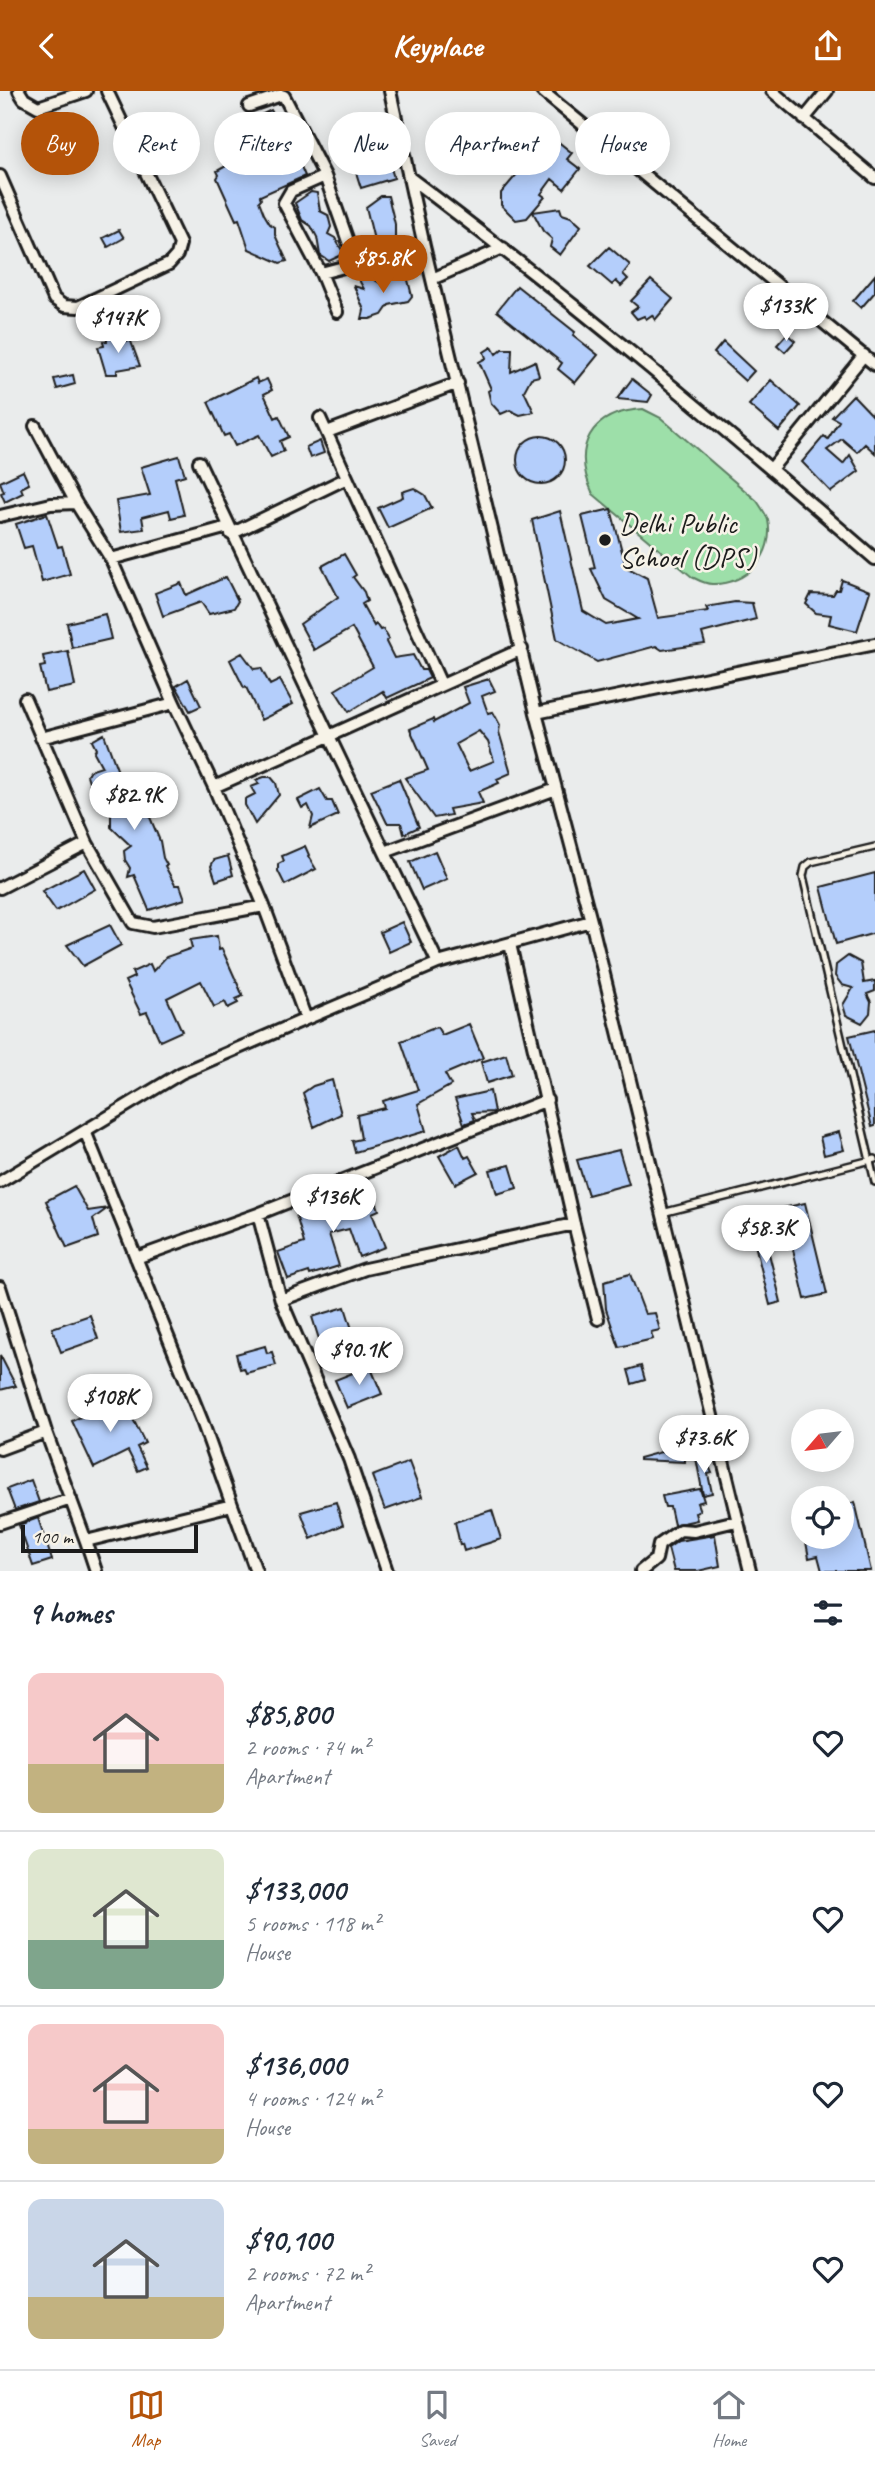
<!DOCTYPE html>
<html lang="en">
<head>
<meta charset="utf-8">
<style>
	:root { --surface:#fff; --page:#f2f2f3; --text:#1f2937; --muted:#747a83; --line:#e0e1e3; --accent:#b45309 }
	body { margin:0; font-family:Caveat,sans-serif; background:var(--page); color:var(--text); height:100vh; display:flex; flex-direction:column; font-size:26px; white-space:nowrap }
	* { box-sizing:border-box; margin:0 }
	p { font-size:23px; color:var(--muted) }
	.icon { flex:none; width:38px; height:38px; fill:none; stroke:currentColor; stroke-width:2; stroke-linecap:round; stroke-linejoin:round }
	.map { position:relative; height:1480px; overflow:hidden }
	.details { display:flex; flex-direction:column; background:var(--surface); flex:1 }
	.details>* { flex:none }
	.banner { position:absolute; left:21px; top:21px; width:833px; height:63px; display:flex; gap:14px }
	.needle { width:46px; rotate:242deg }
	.controls { position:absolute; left:791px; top:1318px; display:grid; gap:14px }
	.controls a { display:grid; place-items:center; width:63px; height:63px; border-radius:50%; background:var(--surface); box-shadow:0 4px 18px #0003; font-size:35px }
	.scale { position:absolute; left:21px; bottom:18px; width:177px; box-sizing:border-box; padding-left:7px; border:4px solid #1c1c1c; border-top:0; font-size:19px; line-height:24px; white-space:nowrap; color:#1c1c1c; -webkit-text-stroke:5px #f7f3e8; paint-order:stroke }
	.price { position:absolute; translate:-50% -60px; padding:0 16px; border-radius:24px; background:#fff; color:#222; font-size:23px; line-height:46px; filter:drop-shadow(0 2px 4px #0008) }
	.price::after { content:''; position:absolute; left:50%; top:42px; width:21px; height:16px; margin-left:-10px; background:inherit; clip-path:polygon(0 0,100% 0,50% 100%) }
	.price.selected { background:var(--accent); color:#fff }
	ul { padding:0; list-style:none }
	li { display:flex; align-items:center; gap:21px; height:175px; padding:0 28px }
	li+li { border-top:2px solid var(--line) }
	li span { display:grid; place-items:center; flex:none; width:196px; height:140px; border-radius:14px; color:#555 }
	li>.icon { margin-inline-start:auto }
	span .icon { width:84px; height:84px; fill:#fffc; stroke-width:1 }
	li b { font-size:30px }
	h2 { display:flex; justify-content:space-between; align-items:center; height:84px; padding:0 28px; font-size:30px }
	.chip { padding:0 24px; border-radius:32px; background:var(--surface); box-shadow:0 4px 18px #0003; font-size:24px; line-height:63px }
	.chip.selected { background:var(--accent); color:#fff }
	header { display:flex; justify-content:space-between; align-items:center; height:91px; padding:0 28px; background:var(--accent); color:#fff; font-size:32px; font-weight:700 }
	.menu { display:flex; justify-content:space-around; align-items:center; height:98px; border-top:2px solid var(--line); background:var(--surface); font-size:19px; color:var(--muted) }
	.menu a { display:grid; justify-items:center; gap:4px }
	.menu .selected { color:var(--accent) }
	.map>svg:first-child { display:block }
	.pitch { fill:#9ddfa9; stroke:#5c7e62; stroke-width:2 }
	.building { fill:#b4cefb; stroke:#1c1c1c; stroke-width:2; fill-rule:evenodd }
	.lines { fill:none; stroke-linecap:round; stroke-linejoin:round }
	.service-casing { stroke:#1c1c1c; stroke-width:10 }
	.minor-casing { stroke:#1c1c1c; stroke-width:16 }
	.service { stroke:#f7f3e8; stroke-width:5 }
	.minor { stroke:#f7f3e8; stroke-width:10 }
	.poi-dot { fill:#1c1c1c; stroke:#f7f3e8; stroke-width:2.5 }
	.labels { text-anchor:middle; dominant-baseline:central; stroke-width:5; stroke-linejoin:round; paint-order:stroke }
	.poi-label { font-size:30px; fill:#1c1c1c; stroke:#f7f3e8; text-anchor:start }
</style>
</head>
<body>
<header><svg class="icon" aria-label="back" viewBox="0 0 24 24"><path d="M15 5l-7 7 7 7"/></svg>Keyplace<svg class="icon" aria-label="share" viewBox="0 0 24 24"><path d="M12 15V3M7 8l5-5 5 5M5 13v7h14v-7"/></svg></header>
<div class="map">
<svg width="875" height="1480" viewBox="0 0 875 1480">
	<rect width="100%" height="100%" fill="#eaecec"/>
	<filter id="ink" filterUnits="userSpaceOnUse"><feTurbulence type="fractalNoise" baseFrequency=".0143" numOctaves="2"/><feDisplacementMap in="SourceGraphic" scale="14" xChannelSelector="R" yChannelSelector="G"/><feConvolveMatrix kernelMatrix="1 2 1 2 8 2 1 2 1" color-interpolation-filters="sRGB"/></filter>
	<g filter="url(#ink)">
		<path class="pitch" d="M643,318L661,327L757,410C761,416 766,423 768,429C775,464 747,494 712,493C705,493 698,489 692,486L593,403C571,356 590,321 643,318Z"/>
		<path class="building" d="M271,19L285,47L288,45L305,85L260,105L261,108L259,110L264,123L270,133L275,136V144L287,170L280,172L249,158L239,128L236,129L217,87L219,84L217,80L255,59L242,33Z
			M377,32L394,87L361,97L353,72L355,71L352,67L344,41Z
			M550,44L572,62L567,68L580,78L564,98L552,88L541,103L545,106L527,127L516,129L501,114V102Z
			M311,101L317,102L320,120L328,124L331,136L328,143L335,147L344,163L329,170L320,164L317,146L311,135L302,129L295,112Z
			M381,105H388L395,133V150L374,149L366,116Z
			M560,117L562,123L571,126L581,135L560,164L550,156L552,148L543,140L533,121Z
			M119,139L124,147L108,156L103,147Z
			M609,156L630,174L623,183L628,188L621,195L616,190L612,194L590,175Z
			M392,184L407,185L412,205L408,210L389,214L382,224L370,228H362L364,219L354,195L364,198L359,189L370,186L383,194Z
			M875,184V201L861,217L853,210Z
			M651,189L673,208L655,229L652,224L646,228L644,225L637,228L631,221L638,216L631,210Z
			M517,195L575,241L573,244L598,264L575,292L558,278L562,272L497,220Z
			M106,240L114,248L122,245L127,250L130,248L140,275L117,279V283H106L98,256L104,255L103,250H107Z
			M787,243L795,250L785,261L777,254Z
			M723,251L754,280L745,290L714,262Z
			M492,256L496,263L502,258H512L511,281L535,270L539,285L531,287L524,300L534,321L520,324L510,319L501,323L491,312L488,300L491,298L479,271L486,267L484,261Z
			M73,284L75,293L57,298L54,288Z
			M256,287L258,292L267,288L272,299L264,303L275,327L279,325L289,346L280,350L284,360L271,366L259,344L235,355L229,343L224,345L208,311Z
			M632,288L652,304L648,311L617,308Z
			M771,289L800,315L779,340L749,314Z
			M853,304L875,327V362L865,353L857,361L842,348L827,359L843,373L850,364L859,380L831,401L802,371L824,345L828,348L839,330L832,326Z
			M517 369a24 24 0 1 1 48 0a24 24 0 1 1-48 0Z
			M320,350L324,362L310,367L306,356Z
			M179,365L185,384L175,387L184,424L171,427L169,419L142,426L144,438L121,441L116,410L150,404L141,376Z
			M23,380L29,393L21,397L23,402L5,411L1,402L4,401L0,391Z
			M414,397L425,404L432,417L388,437L378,417L403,406L402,401Z
			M611,418L626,476L647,487L658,527L708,520L706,516L735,511L752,512L756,528L702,542L705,553L662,559L656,555L597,571L557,548L532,429L560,420L583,520L606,534L638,528L606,509L591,478L595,477L582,425Z
			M47,423L58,456L62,455L70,483L42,491L32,455L24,457L16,433Z
			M344,463L356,484L353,486L364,501L367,510L362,513L374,535L376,533L380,539L383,538L389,548L386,551L394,567L413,564L421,579H426L430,587L387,607L383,600L349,621L335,599L373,576L352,537L314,559L300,533L338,506L322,475Z
			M226,486L238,510L234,517L209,523L201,511L163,525L155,502L181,492L186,504Z
			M842,489L870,500L857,540L829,533L831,524L816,522L806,513L811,503L833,504L836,499H839Z
			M105,523L111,548L72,557L67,532Z
			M68,560L75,595L46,601L40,576L45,575L43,565Z
			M242,562L254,578L261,577L270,594L280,589L293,613L261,629L246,596L244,597L230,569Z
			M188,588L201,615L190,620L176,595Z
			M489,588L495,600L482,605L488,622L493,621L500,634L499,641L511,682L497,688L499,692L478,701L483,712L449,718L451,724L434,727L405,687L428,679L410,638L433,628L434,631L469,612L463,596ZM479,640L488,651L494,670L469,680L456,653Z
			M104,643L131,716L144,712L160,750L163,767L167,774L165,775L175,794H180L185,808L149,819L134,784L128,786L130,777L125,769L124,760L131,755L111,736V712L101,715L100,711L96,712L87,684L89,680L102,676L94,661L96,658L92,650Z
			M264,686H271L276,692L279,704L255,733L245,714V708L255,703L251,696L259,693L256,689Z
			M399,688L419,736L404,743L401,732H387L371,699Z
			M320,698L327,710H332L338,724L310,737L313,725L308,714L302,717L298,709Z
			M305,755L309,764L308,765L316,778L285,794L278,780V773L284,770L282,765Z
			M435,760L447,788L422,799L410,771Z
			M228,765L233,784L216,790L211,775L214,769Z
			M84,778L95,798L56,820L42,800Z
			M875,782V842L836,853L821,796Z
			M402,831L411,851L389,861L380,841Z
			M110,834L121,854L83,875L67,854Z
			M217,845L219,859L222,858L243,905L236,908L238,912L228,917L225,911L214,916L201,890L167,907L182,940L160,950L147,921L141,923L125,890L134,886L132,881L150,873L153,880L166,866L192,857L190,849Z
			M848,865L861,872L864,892L875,890V900L867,903L871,911L870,922L862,932L846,924L843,914L853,897L842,894L835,885L836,874Z
			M469,933L483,967L445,983L451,994L418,1013L426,1040L355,1061L352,1050L361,1048L357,1024L385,1017L383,1010L418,999L401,950L437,936L442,944Z
			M875,939V1035L872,1036L849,945Z
			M506,963L512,984L487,992L481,971Z
			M332,989L341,1023L314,1036L303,1002L313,995Z
			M490,1000L494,1021L472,1022L475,1029L464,1033L455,1008Z
			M839,1041L844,1059L824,1064L820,1046Z
			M459,1054L465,1067L469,1065L478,1081L455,1093L439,1065Z
			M619,1059L629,1093L588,1104L577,1069Z
			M510,1074L517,1097L497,1103L490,1079Z
			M74,1095L88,1120L108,1117L93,1128L98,1146L67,1157L46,1110Z
			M359,1097L361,1105L373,1101L379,1119L372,1122L385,1156L359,1166L349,1138L329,1143L339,1175L310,1184L309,1181L288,1188L278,1161L304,1152L296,1124L339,1112L338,1109L349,1105L348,1101Z
			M805,1112L827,1203L805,1208L783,1117Z
			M762,1134L781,1211L770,1214L751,1137Z
			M630,1183L645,1223L655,1222L660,1239L651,1241L653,1248L619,1256L606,1218L604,1190Z
			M345,1216L357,1254L324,1264L312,1226Z
			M90,1224L98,1248L61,1261L52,1237Z
			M265,1255L267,1262L272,1261L276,1274L246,1282L244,1277L240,1278L236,1263Z
			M0,1264L16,1295L0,1299Z
			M370,1275L382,1303L347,1317L335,1289Z
			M641,1275L645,1289L632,1293L628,1279Z
			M122,1306L145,1352L137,1356L147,1376L138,1380L128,1360L94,1377L72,1330Z
			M661,1361L685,1364V1371L639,1369V1367Z
			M704,1364L712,1382L708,1383L712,1402L703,1404L696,1367Z
			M409,1371L422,1406L385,1419L372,1385Z
			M31,1389L39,1411L15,1419L7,1398Z
			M700,1398L704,1410L697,1412L700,1420L695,1422L697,1429L674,1434L670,1416H665L662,1405Z
			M336,1411L343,1434L311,1448L301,1421Z
			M855,1411L871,1480H822L818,1465L809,1467L806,1451L815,1449L814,1446H842V1415Z
			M492,1419L501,1448L464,1460L462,1453L460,1454L455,1431Z
			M38,1427L52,1469L33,1475L19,1434Z
			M715,1444L720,1475L698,1480H674L668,1457L678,1450Z"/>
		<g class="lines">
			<defs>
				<path id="service" d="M875,756L811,771L805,776L803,785L875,1091
					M662,1122L875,1068"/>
				<path id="minor" d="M19,0L24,8L38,16L86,0
					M390,0L424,155L536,622L591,830L750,1480
					M542,0L875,274
					M772,0L875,87
					M249,15L281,4L284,5L325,85L291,100L284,112L321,182L424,155
					M804,28L827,0
					M0,85L54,208L64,215L78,216L169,173L177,164L180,153L107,0
					M325,85L356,173
					M410,87C570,207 724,337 875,468
					M321,182L337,221
					M432,188L503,157
					M320,327L441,593
					M35,335L76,412L111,468L174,612L214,696L264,815L306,928L438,872
					M327,341L458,292
					M199,371L329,645L522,558
					M771,378L864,264
					M0,425L51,413L76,412
					M231,443L347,387
					M111,468L228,436
					M25,608L87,752L133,832L153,836L264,815
					M536,622L875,553
					M41,647L174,612
					M214,696L329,645L438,872L591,830
					M385,761L556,698
					M0,797L87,752
					M510,853L574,1133L598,1228
					M85,1040L202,1330L232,1414
					M0,1091L181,982L306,928
					M258,1123L281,1209L349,1368L387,1480
					M136,1167L258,1123L547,1009
					M0,1196L46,1341L86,1450
					M281,1209L365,1178L574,1133
					M0,1358L46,1341
					M0,1432L71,1408
					M96,1480L86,1450L232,1414L256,1480
					M641,1480L656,1468L659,1454L680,1439L694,1440L736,1430"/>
			</defs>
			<use href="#service" class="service-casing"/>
			<use href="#minor" class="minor-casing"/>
			<use href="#service" class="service"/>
			<use href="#minor" class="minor"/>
		</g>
	</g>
	<circle class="poi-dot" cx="605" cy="449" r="7"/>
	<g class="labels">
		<g class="poi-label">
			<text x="619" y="432">Delhi Public<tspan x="619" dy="34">School (DPS)</tspan></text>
		</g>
	</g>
</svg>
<div class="controls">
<a><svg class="needle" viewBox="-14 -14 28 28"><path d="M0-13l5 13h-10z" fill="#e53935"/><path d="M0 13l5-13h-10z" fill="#747a83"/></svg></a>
<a><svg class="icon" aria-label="locate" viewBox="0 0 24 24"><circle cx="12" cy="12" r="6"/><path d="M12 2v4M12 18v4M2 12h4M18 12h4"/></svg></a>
</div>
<div class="scale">100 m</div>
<b class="price selected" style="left:383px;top:204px">$85.8K</b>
<b class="price" style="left:786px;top:252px">$133K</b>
<b class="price" style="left:118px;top:264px">$147K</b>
<b class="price" style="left:134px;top:741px">$82.9K</b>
<b class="price" style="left:333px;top:1143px">$136K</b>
<b class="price" style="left:766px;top:1174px">$58.3K</b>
<b class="price" style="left:359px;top:1296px">$90.1K</b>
<b class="price" style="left:110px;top:1343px">$108K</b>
<b class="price" style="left:704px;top:1384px">$73.6K</b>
<div class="banner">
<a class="chip selected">Buy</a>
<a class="chip">Rent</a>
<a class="chip">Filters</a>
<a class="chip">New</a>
<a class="chip">Apartment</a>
<a class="chip">House</a>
</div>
</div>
<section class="details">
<h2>9 homes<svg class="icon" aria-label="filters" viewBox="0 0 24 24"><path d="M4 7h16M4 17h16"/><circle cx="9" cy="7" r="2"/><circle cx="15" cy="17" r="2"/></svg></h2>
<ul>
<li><span style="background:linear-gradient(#f6c9c9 65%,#c2b280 0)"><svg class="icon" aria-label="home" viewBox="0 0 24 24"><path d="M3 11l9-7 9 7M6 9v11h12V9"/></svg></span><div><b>$85,800</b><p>2 rooms · 74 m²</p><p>Apartment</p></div><svg class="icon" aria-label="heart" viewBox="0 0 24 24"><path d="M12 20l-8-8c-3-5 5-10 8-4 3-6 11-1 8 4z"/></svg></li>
<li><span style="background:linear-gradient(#dfe7d0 65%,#7fa58c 0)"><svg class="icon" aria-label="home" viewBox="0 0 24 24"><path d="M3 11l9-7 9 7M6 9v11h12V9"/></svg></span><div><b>$133,000</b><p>5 rooms · 118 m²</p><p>House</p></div><svg class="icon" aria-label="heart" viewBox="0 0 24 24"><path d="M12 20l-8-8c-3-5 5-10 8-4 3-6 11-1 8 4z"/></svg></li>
<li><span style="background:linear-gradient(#f6c9c9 75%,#c2b280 0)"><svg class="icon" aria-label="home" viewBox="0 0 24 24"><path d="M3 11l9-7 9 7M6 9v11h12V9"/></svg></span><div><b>$136,000</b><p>4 rooms · 124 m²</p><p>House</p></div><svg class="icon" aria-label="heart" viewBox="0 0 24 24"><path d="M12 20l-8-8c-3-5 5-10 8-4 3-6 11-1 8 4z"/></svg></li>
<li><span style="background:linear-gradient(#c9d6e8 70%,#c2b280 0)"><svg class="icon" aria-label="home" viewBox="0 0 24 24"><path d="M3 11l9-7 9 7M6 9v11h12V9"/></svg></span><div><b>$90,100</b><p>2 rooms · 72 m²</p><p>Apartment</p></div><svg class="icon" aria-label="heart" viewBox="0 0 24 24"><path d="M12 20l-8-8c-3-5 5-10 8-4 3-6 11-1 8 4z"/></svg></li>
</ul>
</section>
<nav class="menu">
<a class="selected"><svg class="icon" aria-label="map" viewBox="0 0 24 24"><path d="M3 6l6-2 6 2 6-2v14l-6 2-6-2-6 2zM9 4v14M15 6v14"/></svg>Map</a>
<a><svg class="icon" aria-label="saved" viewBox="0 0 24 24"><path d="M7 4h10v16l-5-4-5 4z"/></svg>Saved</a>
<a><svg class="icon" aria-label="home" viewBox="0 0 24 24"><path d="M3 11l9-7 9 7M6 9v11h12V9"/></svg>Home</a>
</nav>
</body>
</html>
